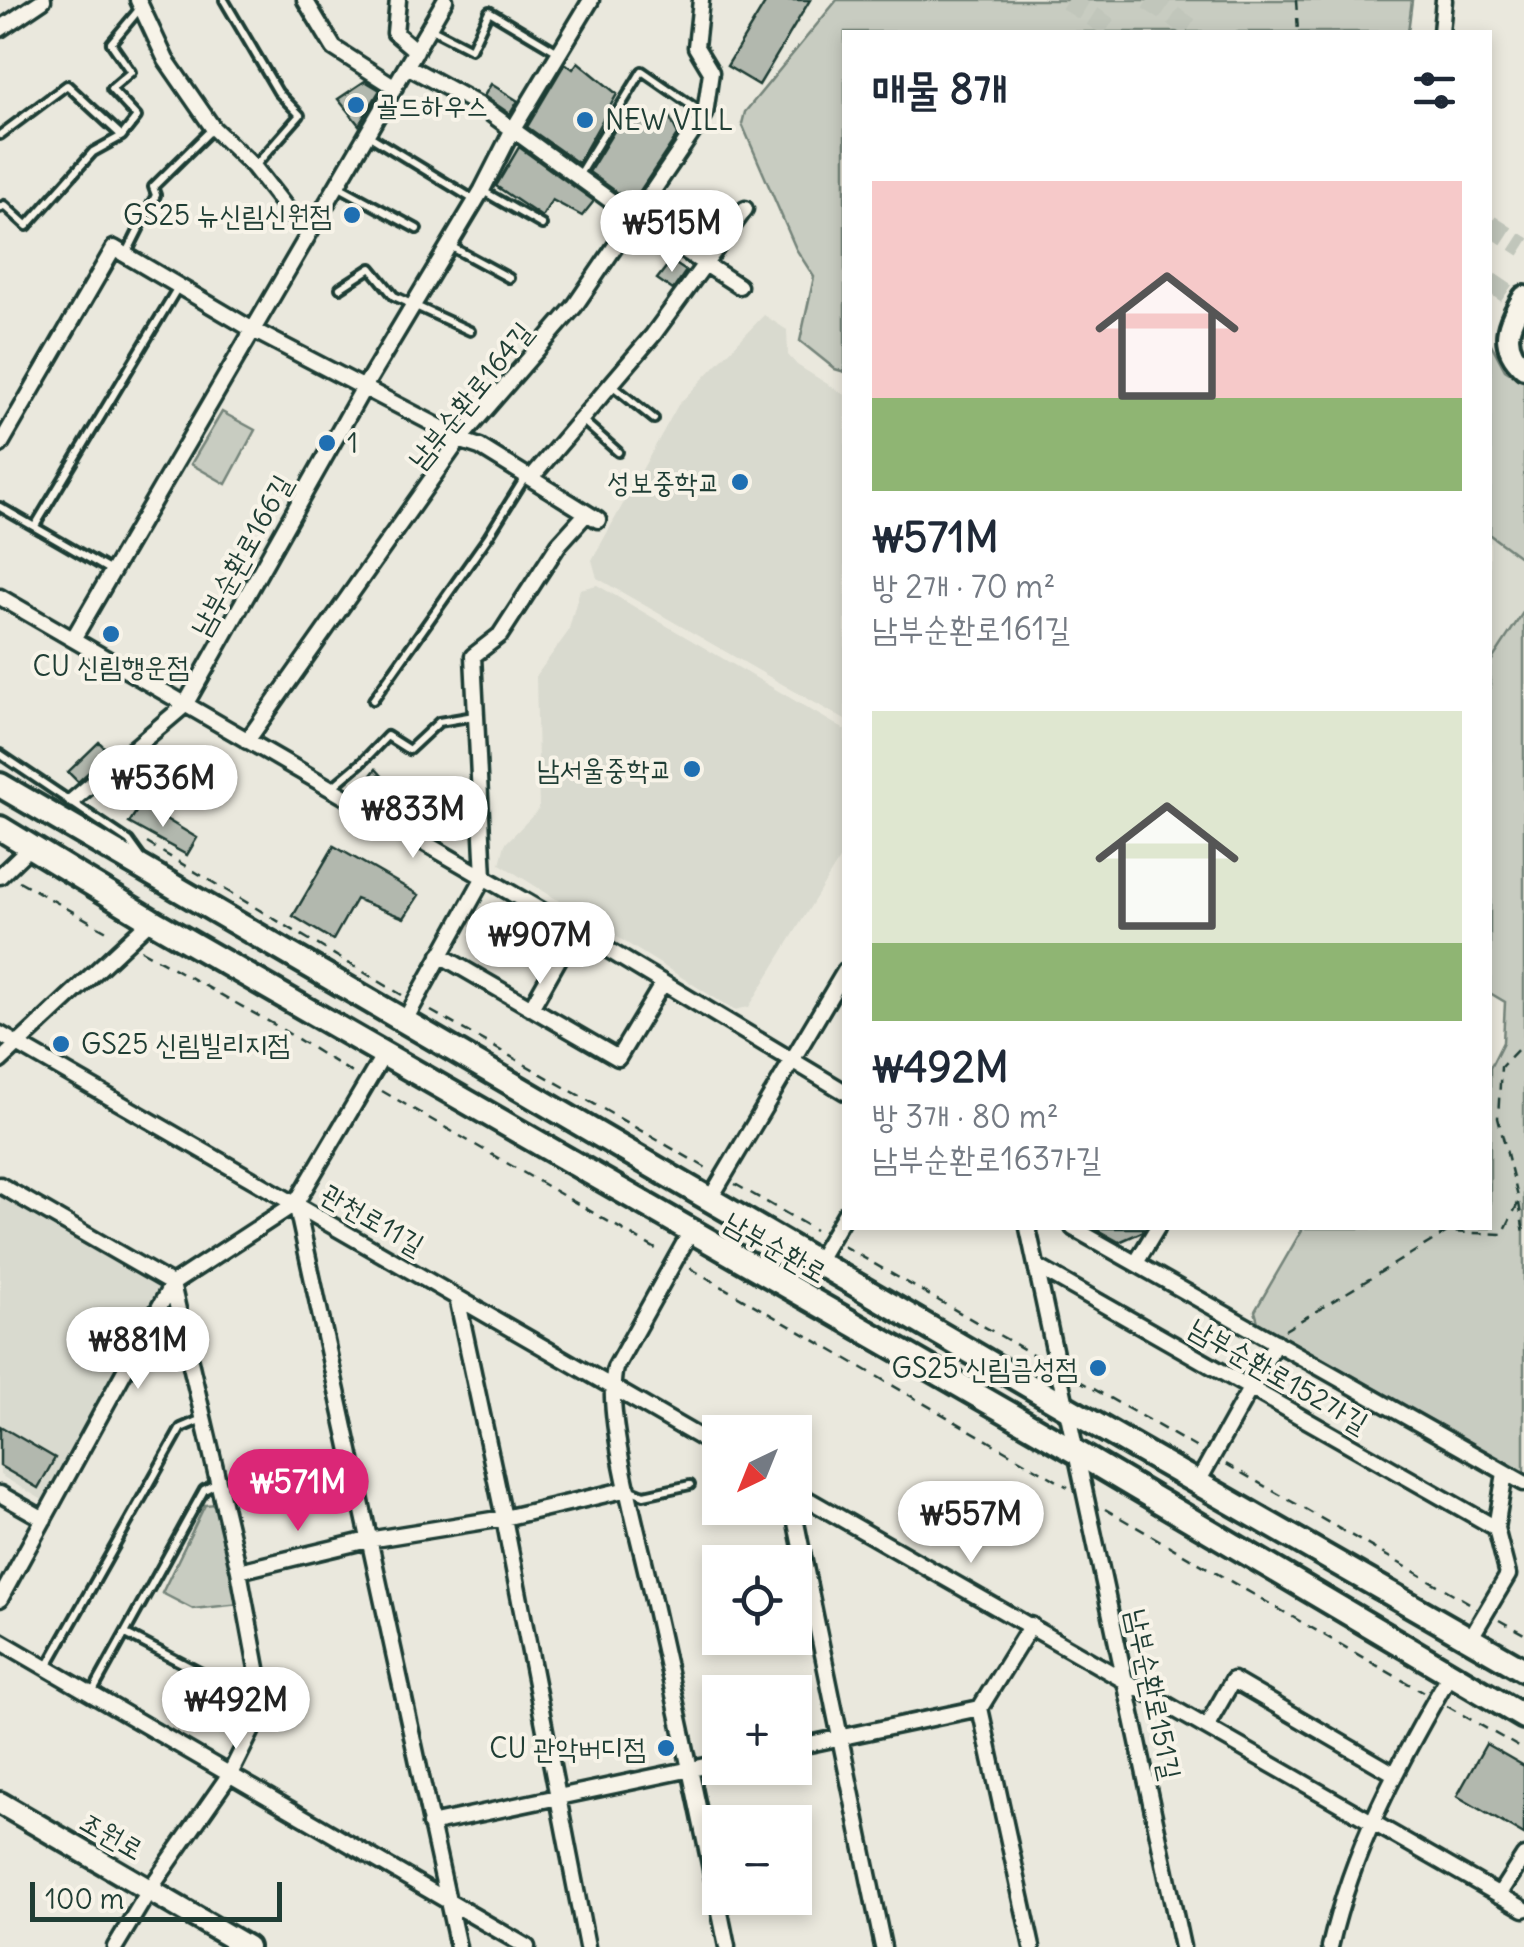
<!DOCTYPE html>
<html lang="ko">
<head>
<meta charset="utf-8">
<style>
	:root { --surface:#fff; --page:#f2f2f3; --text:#1f2937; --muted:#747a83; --accent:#db2777 }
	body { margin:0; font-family:Delius,"Poor Story",sans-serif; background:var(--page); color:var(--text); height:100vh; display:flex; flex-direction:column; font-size:38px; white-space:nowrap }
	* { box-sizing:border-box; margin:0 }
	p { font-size:32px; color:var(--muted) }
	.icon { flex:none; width:55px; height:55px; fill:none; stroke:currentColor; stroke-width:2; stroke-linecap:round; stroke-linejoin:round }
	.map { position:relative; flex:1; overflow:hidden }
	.side { position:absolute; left:842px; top:30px; width:650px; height:1200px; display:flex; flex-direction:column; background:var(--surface); border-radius:0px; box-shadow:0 5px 15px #0003 }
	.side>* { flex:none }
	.needle { width:65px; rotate:223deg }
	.fabs { position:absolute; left:702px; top:1415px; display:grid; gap:20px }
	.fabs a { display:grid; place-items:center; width:110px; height:110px; border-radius:0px; background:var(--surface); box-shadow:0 5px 15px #0003; font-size:50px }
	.scale { position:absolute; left:30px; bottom:25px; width:252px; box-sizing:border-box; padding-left:10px; border:5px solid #1f3d34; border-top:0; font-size:28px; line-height:35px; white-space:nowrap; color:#1f3d34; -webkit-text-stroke:8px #f7f3e8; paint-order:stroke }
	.price { position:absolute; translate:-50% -85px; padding:0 22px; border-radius:35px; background:#fff; color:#222; font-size:32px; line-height:65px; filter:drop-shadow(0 2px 5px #0008) }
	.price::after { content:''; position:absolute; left:50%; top:60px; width:30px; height:22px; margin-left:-15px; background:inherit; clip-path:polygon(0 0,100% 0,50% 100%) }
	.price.active { background:var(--accent); color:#fff }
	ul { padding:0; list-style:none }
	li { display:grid; align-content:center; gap:20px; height:530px; padding:0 30px }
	li span { display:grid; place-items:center; height:310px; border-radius:0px; color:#555 }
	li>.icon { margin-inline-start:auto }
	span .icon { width:180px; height:180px; fill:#fffc; stroke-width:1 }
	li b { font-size:42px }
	h2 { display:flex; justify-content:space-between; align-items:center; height:120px; padding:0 30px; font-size:42px }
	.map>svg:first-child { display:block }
	.built { fill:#d9dacf }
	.green { fill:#c8ccc1; stroke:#74847a; stroke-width:2.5 }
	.building { fill:#b2b8ae; stroke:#1f3d34; stroke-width:2.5 }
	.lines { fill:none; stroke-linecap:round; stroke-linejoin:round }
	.secondary-tunnel { stroke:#c1c6bb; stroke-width:20; stroke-dasharray:20 10; stroke-linecap:butt }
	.lane-casing { stroke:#1f3d34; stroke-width:14 }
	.street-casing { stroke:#1f3d34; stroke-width:21 }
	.secondary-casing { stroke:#1f3d34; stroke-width:28 }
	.primary-casing { stroke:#1f3d34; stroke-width:30 }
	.path { stroke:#1f3d34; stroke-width:2.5; stroke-dasharray:10 8; stroke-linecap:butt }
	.lane { stroke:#f7f3e8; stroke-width:6 }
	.street { stroke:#f7f3e8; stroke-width:14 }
	.secondary { stroke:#f7f3e8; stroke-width:20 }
	.primary { stroke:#f7f3e8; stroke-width:22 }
	.poi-dot { fill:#1f6fb2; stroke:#f7f3e8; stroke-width:4 }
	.labels { text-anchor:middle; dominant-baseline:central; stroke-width:8; stroke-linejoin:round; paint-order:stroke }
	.poi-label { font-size:28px; fill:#1f3d34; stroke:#f7f3e8; text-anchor:end }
	.street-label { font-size:28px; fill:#1f3d34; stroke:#f7f3e8 }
</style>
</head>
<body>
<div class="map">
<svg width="1524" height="1947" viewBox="0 0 1524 1947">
	<rect width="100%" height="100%" fill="#eae8dd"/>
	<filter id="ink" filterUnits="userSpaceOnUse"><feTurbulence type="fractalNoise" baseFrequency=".01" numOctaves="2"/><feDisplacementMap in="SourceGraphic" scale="20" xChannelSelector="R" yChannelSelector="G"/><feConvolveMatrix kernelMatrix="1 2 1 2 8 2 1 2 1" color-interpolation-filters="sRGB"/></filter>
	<g filter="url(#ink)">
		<path class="built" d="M764,315L787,330L788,355L797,365L845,395V720L597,578L592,560L678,405Z
			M1490,535L1524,560V611L1490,663Z
			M597,585L845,730V850L749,1007L734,1010L500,864L505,844L539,809L536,676L568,632L580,589Z
			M0,1185L172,1284L51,1505L0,1475Z"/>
		<path class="green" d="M837,0H1412L1408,32H845V372L835,369L800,341L814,277L796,249L742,124L745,112Z
			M1490,342L1505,370L1524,382V560L1490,535Z
			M222,412L255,430L226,484L191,464Z
			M1524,611V1472L1258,1322L1255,1311L1303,1228H1490V1068L1503,1042L1505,1002L1490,993V663Z
			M216,1504L241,1604L193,1609L162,1593L205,1505Z"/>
		<path class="building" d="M767,0H810L759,85L727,66Z
			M578,62L617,94L578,163L527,127L565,63L573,69Z
			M365,81L380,90L359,125L338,99Z
			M491,84L518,101L510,114L484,96Z
			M628,108L656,130L668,114L678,134L632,203L589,172Z
			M519,147L594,201L582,216L552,200L542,217L496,186Z
			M671,261L686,271L673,290L657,279Z
			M99,742L110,753L78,782L68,772Z
			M376,769L407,804L396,813L358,791Z
			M141,804L197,838L187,855L129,823Z
			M334,846L419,895L404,918L356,899L333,940L293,916Z
			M1094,1228H1145L1142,1232L1119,1242Z
			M0,1426L55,1458L38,1488L0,1466Z
			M1486,1744L1524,1766V1835L1457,1796Z"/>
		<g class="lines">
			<path class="secondary-tunnel" d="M1067,0L1116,32
				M1148,0L1197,32
				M1490,225L1524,247
				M1490,282L1524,305"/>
			<defs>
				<path id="lane" d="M224,0L278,92L300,115L255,166
					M430,28L471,49L489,11L558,52
					M0,135L67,85L122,136
					M368,135L476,201
					M578,176L642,71L704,114
					M338,186L417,229
					M483,191L542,225
					M0,208L4,205L27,226L93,152L122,136L137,117L111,89L131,72L111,43L142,6
					M450,246L509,278
					M127,253L156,195L153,187L213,128
					M340,288L371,268L394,296L470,331
					M613,386L654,419
					M582,420L618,452
					M0,507L111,571
					M35,526L178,287
					M373,700L488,537L526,476
					M0,754L129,841L142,859
					M330,789L362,762L387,736L409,750L439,722L474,716
					M629,1489L644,1495L690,1485
					M126,1634L263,1705
					M47,1667L181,1428L202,1419
					M92,1693L204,1490L217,1483"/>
				<path id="street" d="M138,0L166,60L213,128L254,167L293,217L311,230
					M305,0L334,48L395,87
					M398,0L395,33L416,51
					M0,29L43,0
					M1441,32L1444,0
					M407,66L479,105L636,219L739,286
					M0,445L114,248L253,330L451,433L459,440L480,447L598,520
					M531,478L653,335L745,209
					M0,597L575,930L845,1092
					M73,639L445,0
					M247,741L459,440L574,307L705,114L711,72L696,47L701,0
					M73,800L185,705L363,389L482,190L512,131L591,0
					M0,876L30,847
					M440,955L618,1058L663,983
					M531,1008L575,930
					M404,1022L484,877L473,656L500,635L559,544L587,513
					M0,1034L720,1449
					M384,1054L296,1203L458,1947
					M0,1061L151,920
					M0,1185L172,1284L239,1571L264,1706L230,1774L150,1889L115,1947
					M710,1199L845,971
					M1028,1228L1182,1947
					M1073,1228L1524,1483
					M690,1233L615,1368C604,1412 637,1529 648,1578C676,1701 702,1824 727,1947
					M818,1260L845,1214
					M1136,1263L1157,1228
					M1036,1266L1496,1528
					M457,1297L504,1518L587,1947
					M1198,1482L1276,1342
					M795,1492L1524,1909
					M0,1494L44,1519
					M793,1508L883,1947
					M239,1571L368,1540L504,1518L628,1489
					M0,1599L172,1284L296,1203
					M1031,1625L980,1708L1032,1947
					M1470,1639L1508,1575L1496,1528L1505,1473
					M0,1641L527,1947
					M1206,1727L1233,1680L1393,1773
					M795,1747L980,1708
					M430,1824L720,1763
					M1499,1895L1524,1856
					M1330,1947C1353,1848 1399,1762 1450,1674"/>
				<path id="secondary" d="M1524,297C1508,324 1498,344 1524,368
					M0,1803L247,1947"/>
				<path id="primary" d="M0,785L1067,1408L1524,1670
					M0,828L151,920L1076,1452L1524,1717"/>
			</defs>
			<use href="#lane" class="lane-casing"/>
			<use href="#street" class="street-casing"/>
			<use href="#secondary" class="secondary-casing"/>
			<use href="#primary" class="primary-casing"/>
			<path class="path" d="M1296,0L1298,32
				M147,843L402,995
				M19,881L112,934
				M141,950L275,1025L354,1074
				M431,1011L710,1170
				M382,1091L661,1252
				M735,1184L815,1230
				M1519,1203L1524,1233
				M843,1246L1041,1359
				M690,1268L1068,1487
				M1285,1330L1447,1232L1503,1234L1519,1201L1498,1118L1501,1067L1524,1043
				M1078,1380L1197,1448
				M1226,1464L1471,1604
				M1105,1509L1423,1692
				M1499,1620L1524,1634
				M1447,1706L1524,1750"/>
			<use href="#lane" class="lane"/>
			<use href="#street" class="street"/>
			<use href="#secondary" class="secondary"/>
			<use href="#primary" class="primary"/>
		</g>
	</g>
	<g class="poi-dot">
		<circle cx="356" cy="105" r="10"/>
		<circle cx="585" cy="120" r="10"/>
		<circle cx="352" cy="215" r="10"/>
		<circle cx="327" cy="443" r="10"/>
		<circle cx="740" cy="482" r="10"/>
		<circle cx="111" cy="634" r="10"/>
		<circle cx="692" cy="769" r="10"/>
		<circle cx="61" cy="1044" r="10"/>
		<circle cx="1098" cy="1368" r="10"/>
		<circle cx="666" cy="1748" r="10"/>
	</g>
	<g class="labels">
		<g class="poi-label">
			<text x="376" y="105" text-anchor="start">골드하우스</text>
			<text x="605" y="120" text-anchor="start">NEW VILL</text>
			<text x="332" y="215">GS25 뉴신림신원점</text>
			<text x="347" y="443" text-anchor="start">1</text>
			<text x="720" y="482">성보중학교</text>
			<text x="111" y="666" text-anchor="middle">CU 신림행운점</text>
			<text x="672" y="769">남서울중학교</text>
			<text x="81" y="1044" text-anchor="start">GS25 신림빌리지점</text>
			<text x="1078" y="1368">GS25 신림금성점</text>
			<text x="646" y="1748">CU 관악버디점</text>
		</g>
		<g class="street-label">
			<text transform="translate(470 395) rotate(-51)">남부순환로164길</text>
			<text transform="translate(241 555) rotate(-61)">남부순환로166길</text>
			<text transform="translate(373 1219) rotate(30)">관천로11길</text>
			<text transform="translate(776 1247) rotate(30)">남부순환로</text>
			<text transform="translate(1279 1375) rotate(30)">남부순환로152가길</text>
			<text transform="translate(1154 1694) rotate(78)">남부순환로151길</text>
			<text transform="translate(112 1835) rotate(30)">조원로</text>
		</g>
	</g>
</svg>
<div class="fabs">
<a><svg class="needle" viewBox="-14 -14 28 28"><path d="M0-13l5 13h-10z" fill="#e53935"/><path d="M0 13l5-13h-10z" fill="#747a83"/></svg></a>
<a><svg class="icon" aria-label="locate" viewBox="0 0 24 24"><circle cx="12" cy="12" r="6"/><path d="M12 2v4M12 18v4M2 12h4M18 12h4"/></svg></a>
<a>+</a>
<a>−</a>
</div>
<div class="scale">100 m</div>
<b class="price" style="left:672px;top:275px">₩515M</b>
<b class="price" style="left:163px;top:830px">₩536M</b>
<b class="price" style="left:413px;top:861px">₩833M</b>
<b class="price" style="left:540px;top:987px">₩907M</b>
<b class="price" style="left:138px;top:1392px">₩881M</b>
<b class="price active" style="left:298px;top:1534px">₩571M</b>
<b class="price" style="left:971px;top:1566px">₩557M</b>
<b class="price" style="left:236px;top:1752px">₩492M</b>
<section class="side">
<h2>매물 8개<svg class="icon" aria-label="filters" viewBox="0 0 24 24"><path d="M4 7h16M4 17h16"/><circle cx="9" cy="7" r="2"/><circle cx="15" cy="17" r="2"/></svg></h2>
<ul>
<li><span style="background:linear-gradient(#f6c9c9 70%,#8fb573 0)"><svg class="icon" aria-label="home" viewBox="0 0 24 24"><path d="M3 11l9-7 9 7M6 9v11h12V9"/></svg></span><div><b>₩571M</b><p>방 2개 · 70 m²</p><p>남부순환로161길</p></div></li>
<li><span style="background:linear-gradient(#dfe7d0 75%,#8fb573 0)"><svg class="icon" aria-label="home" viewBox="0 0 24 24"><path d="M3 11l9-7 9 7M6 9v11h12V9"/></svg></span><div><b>₩492M</b><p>방 3개 · 80 m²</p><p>남부순환로163가길</p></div></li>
</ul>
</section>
</div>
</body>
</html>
